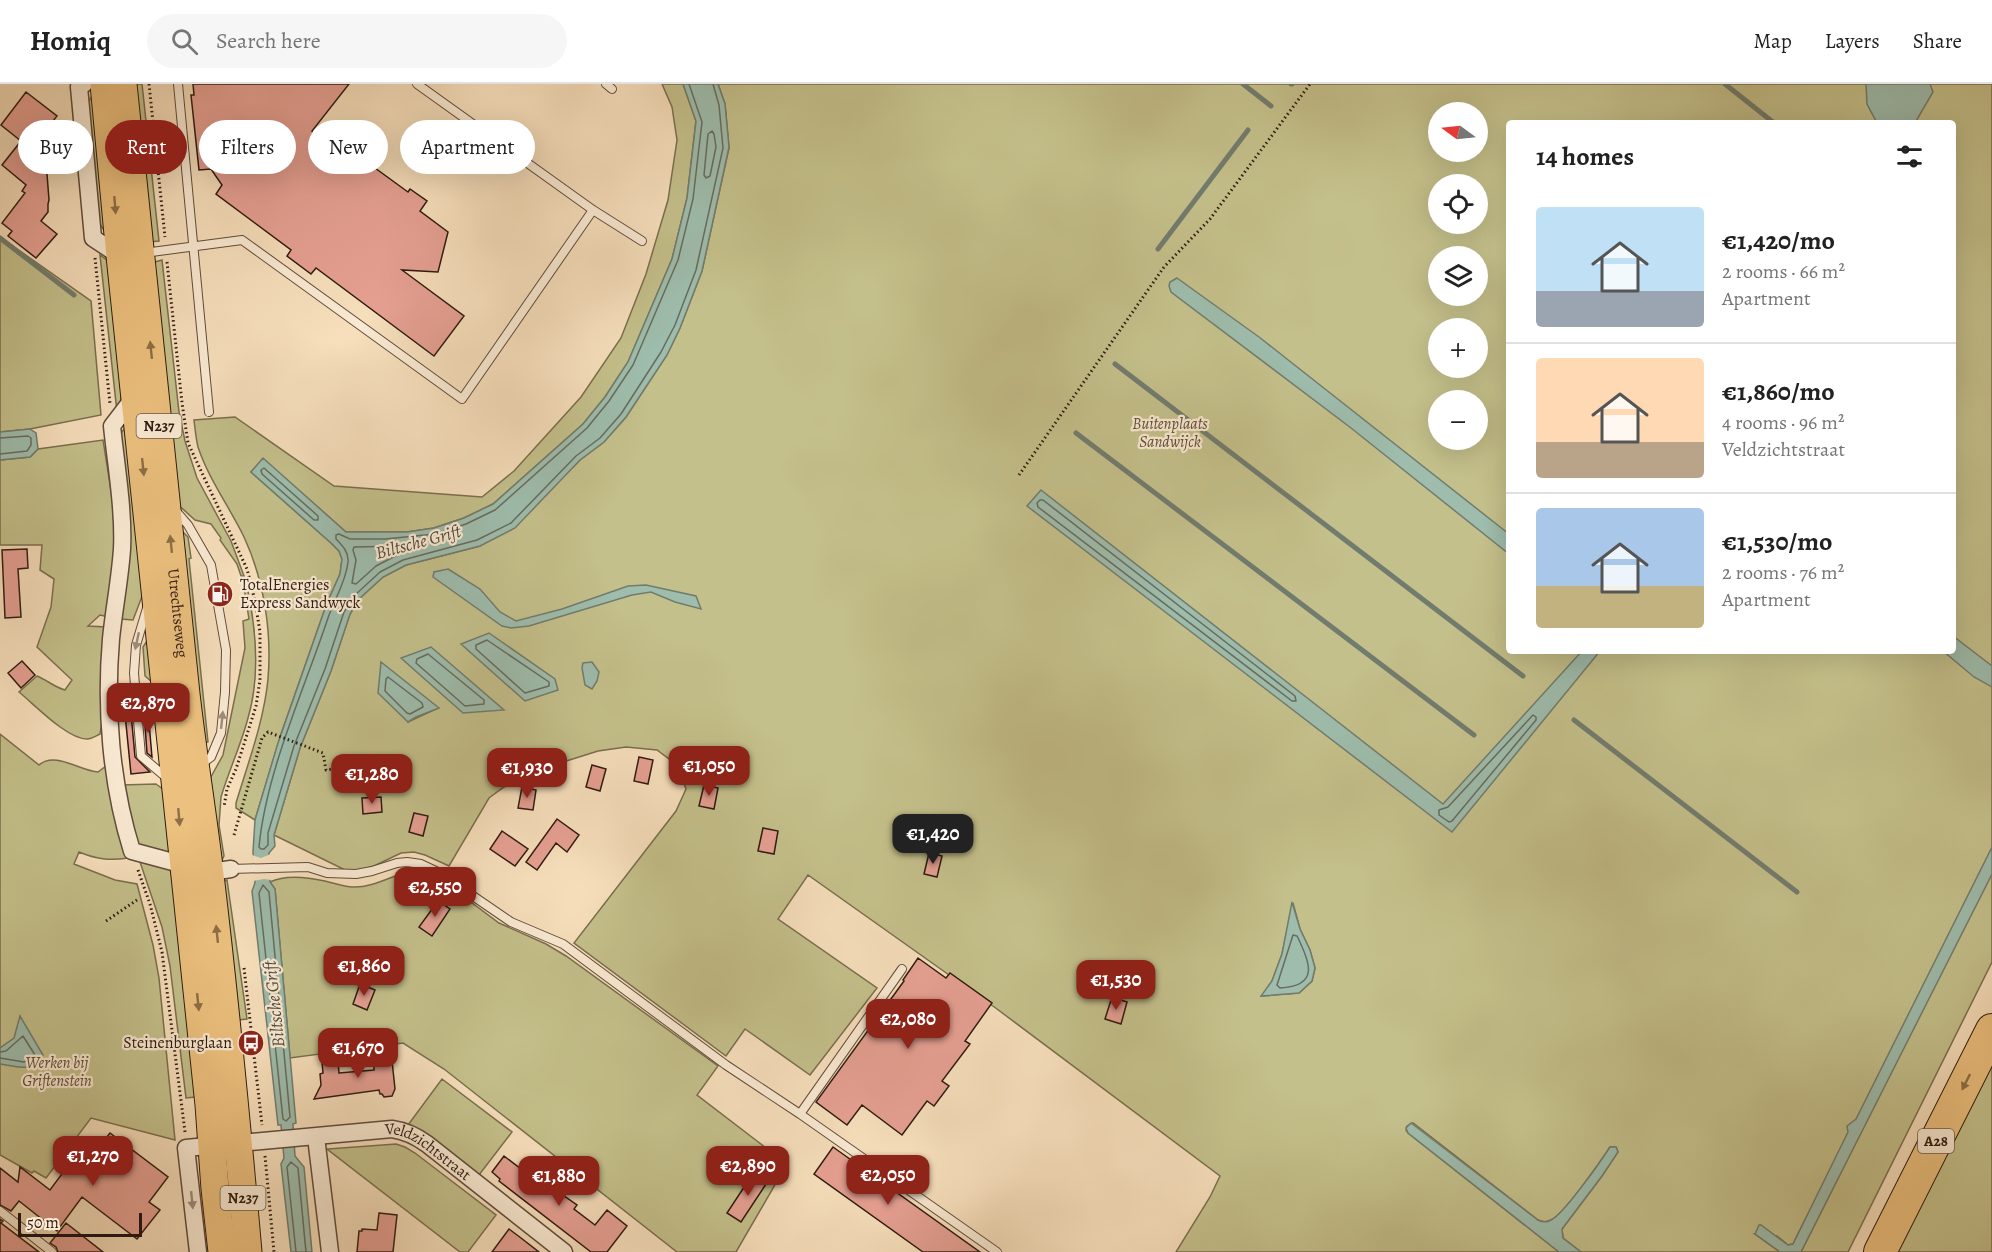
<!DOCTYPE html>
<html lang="en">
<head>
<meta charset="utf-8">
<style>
	:root { --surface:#fff; --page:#f6f6f6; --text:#222; --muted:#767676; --line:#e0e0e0; --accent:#8f2418 }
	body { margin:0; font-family:Alegreya,serif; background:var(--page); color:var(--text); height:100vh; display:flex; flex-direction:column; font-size:22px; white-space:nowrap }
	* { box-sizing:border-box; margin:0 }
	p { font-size:20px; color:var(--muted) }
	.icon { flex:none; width:33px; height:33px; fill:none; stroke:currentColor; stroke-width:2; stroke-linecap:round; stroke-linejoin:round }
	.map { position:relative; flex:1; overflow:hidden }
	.drawer { position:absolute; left:1506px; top:36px; width:450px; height:534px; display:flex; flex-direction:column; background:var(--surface); border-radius:6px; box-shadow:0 6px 24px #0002 }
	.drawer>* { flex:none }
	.top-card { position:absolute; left:18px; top:36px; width:570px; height:54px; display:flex; gap:12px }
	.needle { width:39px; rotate:285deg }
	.buttons { position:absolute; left:1428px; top:18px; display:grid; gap:12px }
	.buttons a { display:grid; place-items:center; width:60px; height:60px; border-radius:50%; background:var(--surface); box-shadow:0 6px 24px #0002; font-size:30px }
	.scale { position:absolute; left:18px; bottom:15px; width:124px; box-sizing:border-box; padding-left:6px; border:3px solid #2f1b10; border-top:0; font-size:16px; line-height:21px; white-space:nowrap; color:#2f1b10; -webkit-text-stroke:4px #faead3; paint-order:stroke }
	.price { position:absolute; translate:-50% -51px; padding:0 14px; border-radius:12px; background:var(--accent); color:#fff; font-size:20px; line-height:39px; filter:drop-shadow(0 2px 3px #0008) }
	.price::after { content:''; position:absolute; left:50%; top:36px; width:18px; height:14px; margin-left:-9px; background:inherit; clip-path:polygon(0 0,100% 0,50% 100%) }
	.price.active { background:#222; color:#fff }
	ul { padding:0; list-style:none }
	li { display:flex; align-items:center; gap:18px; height:150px; padding:0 30px }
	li+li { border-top:2px solid var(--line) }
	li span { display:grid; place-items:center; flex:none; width:168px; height:120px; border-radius:6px; color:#555 }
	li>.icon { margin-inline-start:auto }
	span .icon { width:72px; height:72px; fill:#fffc; stroke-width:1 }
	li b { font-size:26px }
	h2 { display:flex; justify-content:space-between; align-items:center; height:72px; padding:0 30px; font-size:26px }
	.chip { padding:0 21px; border-radius:27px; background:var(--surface); box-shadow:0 6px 24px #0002; font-size:21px; line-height:54px }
	.chip.active { background:var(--accent); color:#fff }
	header { display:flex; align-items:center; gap:36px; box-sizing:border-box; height:84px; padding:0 30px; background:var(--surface); border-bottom:2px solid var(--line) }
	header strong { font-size:28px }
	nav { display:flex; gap:33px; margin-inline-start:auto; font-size:21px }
	.search { width:420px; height:54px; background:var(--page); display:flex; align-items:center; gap:15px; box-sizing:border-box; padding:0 21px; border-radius:33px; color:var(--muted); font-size:22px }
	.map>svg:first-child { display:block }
	.green { fill:#c4c08b; stroke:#7a6e4e; stroke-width:1.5; fill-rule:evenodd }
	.water { fill:#9ebdad; stroke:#727c6e; stroke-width:1.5 }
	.pier { fill:#f7dfbc }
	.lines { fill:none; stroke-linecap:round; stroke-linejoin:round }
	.shore { stroke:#666c5e; stroke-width:1.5 }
	.stream { stroke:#727c6e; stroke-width:5 }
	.building { fill:#e6a093; stroke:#2f1b10; stroke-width:1.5 }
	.service-casing { stroke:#614c3b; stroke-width:10 }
	.minor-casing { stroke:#614c3b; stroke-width:19 }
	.primary-casing { stroke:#2f1b10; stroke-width:29 }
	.motorway-casing { stroke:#2f1b10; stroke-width:34 }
	.path { stroke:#2f1b10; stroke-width:3; stroke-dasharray:1.5 3; stroke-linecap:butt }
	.service { stroke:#faead3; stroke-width:8 }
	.minor { stroke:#faead3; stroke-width:16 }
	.primary { stroke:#ecc07e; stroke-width:27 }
	.motorway { stroke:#ecc07e; stroke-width:32 }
	.oneway { fill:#8e6e47 }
	.oneway2 { fill:#9f8d7b }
	.labels { text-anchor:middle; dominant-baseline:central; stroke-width:4.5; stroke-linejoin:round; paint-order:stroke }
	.shield { fill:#faead3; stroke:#6c594a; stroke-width:1.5 }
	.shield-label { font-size:15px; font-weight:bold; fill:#2f1b10 }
	.park-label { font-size:16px; font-style:italic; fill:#5c4d35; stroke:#faead3 }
	.poi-label { font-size:16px; fill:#2f1b10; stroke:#faead3; text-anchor:start }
	.street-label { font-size:16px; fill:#2f1b10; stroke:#faead3 }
	.water-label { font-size:18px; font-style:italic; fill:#504c3f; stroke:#faead3 }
</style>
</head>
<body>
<header>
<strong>Homiq</strong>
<div class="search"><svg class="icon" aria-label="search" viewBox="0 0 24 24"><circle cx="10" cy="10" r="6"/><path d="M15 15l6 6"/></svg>Search here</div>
<nav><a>Map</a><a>Layers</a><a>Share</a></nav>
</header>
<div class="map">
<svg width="1992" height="1168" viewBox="0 0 1992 1168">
	<rect width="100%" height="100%" fill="#f7dfbc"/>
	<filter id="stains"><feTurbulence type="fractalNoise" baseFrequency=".00333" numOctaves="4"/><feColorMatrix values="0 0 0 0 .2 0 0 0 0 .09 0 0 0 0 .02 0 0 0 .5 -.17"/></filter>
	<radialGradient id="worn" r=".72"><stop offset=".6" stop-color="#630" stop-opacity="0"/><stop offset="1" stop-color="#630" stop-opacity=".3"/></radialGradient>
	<path class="green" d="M133,0H142L159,157L149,158Z
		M662,0H683L696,37L687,114L672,175L628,278L605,313L583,340L493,420L464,434L434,444L407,448H346L263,375L251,388L331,459L339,467L342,475L340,490L327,519L281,650L255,736L236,724V719C248,679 264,637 268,595C272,548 264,496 244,453C229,422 209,396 198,363C196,355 195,345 194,336L235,333L334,402L482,413L514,387L581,313L621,254L646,190L668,116L677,56L672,23Z
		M718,0H1992V878L1848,1168H1801L1849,1072L1805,1136L1793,1160L1788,1161L1777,1152L1755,1150L1780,1168H1581L1563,1154L1562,1145L1602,1092L1618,1068L1616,1063H1610C1601,1077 1563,1131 1551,1136C1546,1139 1542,1138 1538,1136L1413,1039L1407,1042L1406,1046L1408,1049L1559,1168H1176L1210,1113L1220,1092L997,925L808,791L778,835L877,904L810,991L745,945L726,972L574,859L676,727L686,705L677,681L657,666L626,663L598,667L560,679L504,703L489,714L449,782L425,771L414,768L401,769L374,782L360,786H345L274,751L300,664L331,587L350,530L359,515L383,493L406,481L480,462L552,404L580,376L604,358L626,333L667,271L680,244L702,187L729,64L725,20ZM1438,28H1478V68H1438ZM1509,39H1953V567H1509ZM1438,100H1478V140H1438ZM1438,172H1478V212H1438ZM1438,244H1478V284H1438ZM1438,316H1478V356H1438ZM381,579L438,624L408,638L382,584ZM1293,819L1300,845L1310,866L1315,884L1312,897L1299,909L1262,912L1272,897L1282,870Z
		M95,6L108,152L99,139L87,21Z
		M0,153L91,217L101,331L30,345L0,348Z
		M100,171L112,180L122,324L117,328Z
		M162,176L179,328L185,357L197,394L231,457L244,492H241L237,480L220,456L221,454L211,440L195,436L174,417L151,182L155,178Z
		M124,345L127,351L146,502L133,536L121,535L120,351Z
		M103,356L112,413L118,464L109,533L100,531L88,542L107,543L103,630L100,650C96,652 92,655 87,655C67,655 35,621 19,608L37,592C47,596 54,603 65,606L72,596L37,563L51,523L54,495L40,486L42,461H0V376L30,373L38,365Z
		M183,448L188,453L191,474L189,475L208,658L201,660Z
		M243,498H246C256,542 261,590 248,634C241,661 229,686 221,713L219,741L224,772L222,776L207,700L223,671L245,564L243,537L249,535Z
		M151,551L152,598L145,592L143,563Z
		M0,650L39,681C55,667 80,687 98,688L106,682L128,774C109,777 96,775 79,768L74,780L115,796L137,800L153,861L159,894L175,1056L91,1034L46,1094L34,1087L32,1089L0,1071Z
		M156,700L168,709L171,772L141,764L131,752L121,701Z
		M143,775L171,783L195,1013L186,1014L170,882L162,843L140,778Z
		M421,785L432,789L499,839L546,860L566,872L718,982L697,1011L787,1080L736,1168H677L444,985L403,959L290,974L275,805L270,798C286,790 307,793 325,797C334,799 343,803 353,803C376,804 398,787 421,785Z
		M227,796L247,935L238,936L222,806L224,797Z
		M1992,978V1168H1897Z
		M442,995L512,1048L479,1091L423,1048L408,1041Z
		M396,1060L405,1063L415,1069L496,1131L468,1168H460L327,1065Z"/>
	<path class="water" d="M683,0H718L725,20L729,63L702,187L680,244L667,271L626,333L604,358L580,376L515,444L480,462L406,481L383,493L359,515L350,530L331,587L300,664L274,751L275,762L269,769L270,798L275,805L296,1039L293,1040L295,1072L304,1083L312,1168H291L281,1080L284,1074L281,1041H278L252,807L255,799L253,768L255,736L278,659L327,519L340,490L342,475L339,467L331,459L251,388L263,374L346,448H407L434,444L464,434L493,420L583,340L605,313L628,278L672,175L687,114L696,37Z
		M1866,0H1930L1933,8L1915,39L1876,37L1867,20Z
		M1177,194L1259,253L1509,450V470L1351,344L1171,208L1169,202L1170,198Z
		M30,345L36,349L38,365L30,373L0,376V348Z
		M1041,406L1443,720L1582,567H1600L1452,748L1027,422Z
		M448,485L480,505L500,528L516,537L562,525L628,502L646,501L696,512L701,525L675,518L651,508L632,511L529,542L511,544L502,542L433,493L434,488Z
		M489,549L555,595L558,606L525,617L461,560Z
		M1953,552L1992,582V603L1974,593L1943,567H1953Z
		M431,563L504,626L463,629L401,574Z
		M381,578L439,624L416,633L408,638L378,609Z
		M592,578L599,588L597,597L592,605L585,601L582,584L583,579Z
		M1992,763V790L1801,1168H1780L1755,1150L1759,1141H1761L1788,1161L1793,1160L1848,1048L1847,1042L1856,1035Z
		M1292,818L1300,845L1310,866L1315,884L1312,897L1299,909L1261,912L1272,897L1282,870Z
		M20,932L43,971C32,989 18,983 0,980V964L14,954Z
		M1411,1039L1538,1136C1542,1138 1546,1139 1551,1136C1563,1131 1601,1077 1610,1063H1616L1618,1068L1602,1092L1562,1145L1563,1154L1581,1168H1559L1408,1049L1406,1044Z"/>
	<path class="pier" d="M271,770V796L264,795L253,797L252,771L261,774Z"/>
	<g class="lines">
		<path class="shore" d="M689,0L702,38L693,115L678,176L633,281L609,317L587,344L495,426L466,440L435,450L385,455H350L339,450L336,451V455C342,461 349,468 348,478C346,498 334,516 328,534C304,606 266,688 259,763L261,765H264L268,761V749L294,662L325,585L344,528L355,511L380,488L403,476L477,456L511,439L576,372L600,354L621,330L661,268L675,241L696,186L723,64L719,21L713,0
			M712,47L714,50L716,63L710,92L706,94L704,91L708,50Z
			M0,354L28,352L31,354V361L27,367L0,370
			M264,384L318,432V436H314L262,390L261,386Z
			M1040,416H1043L1295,612L1296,617H1292L1038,423L1037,419Z
			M403,462L406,464L405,467L376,482L356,500L352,499L356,476L353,466L354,463Z
			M487,556L549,598V602L525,609L476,565V561Z
			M428,570L484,616V620L465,622L416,579L417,575Z
			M388,593L422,619L423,623L410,630L407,629L385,607L386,595Z
			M1533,631L1536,633V636L1452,737L1449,738L1439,731V726L1448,723Z
			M263,801L269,808L290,1033L286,1037L283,1035L259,809Z
			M1293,851L1297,852C1310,878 1320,902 1280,904L1277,901Z
			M0,968L6,967L23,952L35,971L33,975L24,978L0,974
			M296,1168L287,1083L291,1078L298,1084L306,1168"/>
		<path class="stream" d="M1243,0L1271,22
			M1291,0H1292
			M1725,0L1774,39
			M0,154L74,211
			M1158,165L1248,46
			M1115,280L1523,592
			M1076,349L1474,651
			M1574,636L1797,808"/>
	</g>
	<path class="building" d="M193,0H349L312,47L360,83L364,76L408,108L410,105L427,117L420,127L448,148L438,188L402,186L464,232L434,272L316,184L311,190L287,172L291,166L216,110L222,101L211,85L199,86L191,11H194Z
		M26,8L57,32L24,74L47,90L49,116L48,120V128L41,137L57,150L36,174L8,152L12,147L2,139L25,109L22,107L26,101L2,81L21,57L1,41Z
		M27,465L28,484L18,485L21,533L5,534L2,466Z
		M22,577L35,591L21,604L8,589Z
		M148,627L152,673L147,669L144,628Z
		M131,629L135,673L150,688L131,690L125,630Z
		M639,673L653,676L648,700L634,697Z
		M592,681L606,685L600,707L586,703Z
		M704,701L718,704L714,725L699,722Z
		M522,703L536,706L533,726L518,724Z
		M381,713L382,728L363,730L362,714Z
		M414,729L428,732L423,752L409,748Z
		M557,735L579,751L567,768L556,759L537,786L526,778Z
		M763,744L778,747L774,770L758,767Z
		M502,747L528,765L515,782L490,765Z
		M929,769L942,772L937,793L924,790Z
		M438,817L450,825L432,852L419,843Z
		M918,874L946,894L950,889L992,919L965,957L970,960L942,997L949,1002L934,1022L927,1017L902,1051L862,1021L847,1041L816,1018L904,897L903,896Z
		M360,900L375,906L367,926L353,920Z
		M1112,913L1127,918L1121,940L1105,935Z
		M391,967L395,1005L392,1012L384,1013L382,1010H380L379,1006L314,1015L321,1001L320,990L323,989L322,978L338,976L339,989L374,986V979H377L375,969Z
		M110,1049L168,1093L149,1118L160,1126L137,1155L82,1113L57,1147L19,1117L11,1127L0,1121V1084L18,1098L20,1083L50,1106L88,1055L99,1063Z
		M833,1063L980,1168H923L814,1090Z
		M504,1072L525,1088L528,1084L537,1092L547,1080L557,1087L549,1098L557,1107L577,1121L574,1125L595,1141L607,1126L627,1142L607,1168H591L499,1097L500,1095L492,1088Z
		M754,1088L768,1097L741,1138L727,1129Z
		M379,1129L397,1131L393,1168H357L359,1147H362V1145L377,1146Z
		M0,1135L3,1137L1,1139L39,1168H0Z
		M66,1139L103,1168H58L56,1163L50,1159Z
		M509,1145L521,1154L539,1168H492Z"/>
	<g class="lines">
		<defs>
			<path id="service" d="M178,0L209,328
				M417,0L593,126L642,157
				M606,0L612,5
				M144,169L242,156L462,315L593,126
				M175,426L188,441L211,481L226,566L225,608L221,649L211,673L200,681
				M148,521L136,561L134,589L141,672L168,695
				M231,785L308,783L327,789L356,790L372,787L397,779L407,778L421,780L438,788L511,838L563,860L726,981L800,1030L997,1168
				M800,1030L902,885
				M0,1127L52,1168"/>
			<g id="minor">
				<path d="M84,0L79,3L93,154L120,172"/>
				<path d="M135,312L112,342C116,381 124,427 122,465C120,495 114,525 111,555C105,625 111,700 132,767L184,781"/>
				<path d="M210,788L231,785"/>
				<path d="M316,1053L330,1168"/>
				<path id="s1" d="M198,1168L186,1064L392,1045C406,1047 416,1052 427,1060L564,1168"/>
			</g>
			<g id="primary">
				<path d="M104,0L120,172L209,1021L215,1105L222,1168"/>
				<path id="s2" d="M123,0L186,610C193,671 203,731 210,791C225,917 237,1042 248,1168"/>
			</g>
			<path id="motorway" d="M1880,1168L1992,946"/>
		</defs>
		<use href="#service" class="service-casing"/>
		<use href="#minor" class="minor-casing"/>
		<use href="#primary" class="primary-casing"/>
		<use href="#motorway" class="motorway-casing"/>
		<path class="path" d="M149,0L165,153
			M95,174L110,320
			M167,178L182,319L188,359L247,485L255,517L260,548V596L256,622L236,685L227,705L224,723
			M1019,391L1164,183L1210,135L1310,0
			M234,751L262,654L268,648L323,669L326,686L355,682
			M138,786L150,820L162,868L185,1048
			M106,837L137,816
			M244,884L262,1041
			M265,1072L274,1168"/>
		<use href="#service" class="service"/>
		<use href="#minor" class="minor"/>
		<use href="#primary" class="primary"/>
		<use href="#motorway" class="motorway"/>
	</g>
	<defs><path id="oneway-solid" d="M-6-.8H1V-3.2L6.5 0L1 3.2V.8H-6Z" transform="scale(1.5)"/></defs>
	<g class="oneway">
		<use href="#oneway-solid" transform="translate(115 121) rotate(85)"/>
		<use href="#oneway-solid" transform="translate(151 266) rotate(-96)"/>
		<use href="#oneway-solid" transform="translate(143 383) rotate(84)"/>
		<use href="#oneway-solid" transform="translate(171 460) rotate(-96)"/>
		<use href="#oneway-solid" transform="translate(179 733) rotate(85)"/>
		<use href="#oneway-solid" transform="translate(217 850) rotate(-96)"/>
		<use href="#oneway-solid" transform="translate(198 918) rotate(84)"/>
		<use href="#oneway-solid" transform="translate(1966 998) rotate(117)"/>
	</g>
	<g class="oneway2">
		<use href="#oneway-solid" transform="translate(137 557) rotate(102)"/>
		<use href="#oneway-solid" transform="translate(222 636) rotate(-84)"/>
		<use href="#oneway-solid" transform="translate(192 1116) rotate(84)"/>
	</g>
	<defs>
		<symbol id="fuel-disc" viewBox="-11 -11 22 22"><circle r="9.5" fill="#8f2418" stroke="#faead3"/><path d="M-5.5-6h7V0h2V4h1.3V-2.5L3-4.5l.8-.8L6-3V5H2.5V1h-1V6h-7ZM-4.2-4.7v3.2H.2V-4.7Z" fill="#fff"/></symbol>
		<symbol id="bus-disc" viewBox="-11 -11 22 22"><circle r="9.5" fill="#8f2418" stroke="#faead3"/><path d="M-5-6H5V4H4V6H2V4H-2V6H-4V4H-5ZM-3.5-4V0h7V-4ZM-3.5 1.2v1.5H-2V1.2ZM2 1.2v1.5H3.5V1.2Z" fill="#fff"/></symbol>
	</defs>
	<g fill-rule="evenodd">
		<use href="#fuel-disc" x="205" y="495" width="30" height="30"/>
		<use href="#bus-disc" x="236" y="944" width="30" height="30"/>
	</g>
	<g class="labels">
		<g class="shield">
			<rect x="136.5" y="330" width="45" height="24" rx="4.5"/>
			<rect x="1918" y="1045" width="36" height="24" rx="4.5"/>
			<rect x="220.5" y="1102" width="45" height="24" rx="4.5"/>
		</g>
		<g class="shield-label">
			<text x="159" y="342">N237</text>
			<text x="1936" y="1057">A28</text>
			<text x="243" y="1114">N237</text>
		</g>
		<g class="park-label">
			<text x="1170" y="340">Buitenplaats<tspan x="1170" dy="18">Sandwijck</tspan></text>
			<text x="57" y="979">Werken bij<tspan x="57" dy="18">Griftenstein</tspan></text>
		</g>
		<g class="poi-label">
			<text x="240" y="501">TotalEnergies<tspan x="240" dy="18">Express Sandwyck</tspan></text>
			<text x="232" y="959" text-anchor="end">Steinenburglaan</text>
		</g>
		<g class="street-label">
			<text stroke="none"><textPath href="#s2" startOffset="532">Utrechtseweg</textPath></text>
			<text stroke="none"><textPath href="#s1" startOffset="354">Veldzichtstraat</textPath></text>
		</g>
		<g class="water-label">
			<text transform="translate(418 458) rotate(-15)">Biltsche Grift</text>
			<text transform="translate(274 920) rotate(-96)">Biltsche Grift</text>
		</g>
	</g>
	<rect width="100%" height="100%" filter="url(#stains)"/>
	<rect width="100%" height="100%" fill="url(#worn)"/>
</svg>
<div class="buttons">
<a><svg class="needle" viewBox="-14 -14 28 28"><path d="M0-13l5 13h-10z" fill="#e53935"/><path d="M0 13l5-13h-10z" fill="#767676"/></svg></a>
<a><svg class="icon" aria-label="locate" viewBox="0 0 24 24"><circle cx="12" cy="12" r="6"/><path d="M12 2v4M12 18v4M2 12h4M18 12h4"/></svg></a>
<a><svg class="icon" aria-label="layers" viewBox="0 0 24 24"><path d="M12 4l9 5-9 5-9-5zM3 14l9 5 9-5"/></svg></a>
<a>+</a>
<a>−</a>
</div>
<div class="scale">50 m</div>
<b class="price" style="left:148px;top:650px">€2,870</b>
<b class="price" style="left:709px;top:713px">€1,050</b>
<b class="price" style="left:527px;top:715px">€1,930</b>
<b class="price" style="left:372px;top:721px">€1,280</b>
<b class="price active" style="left:933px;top:781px">€1,420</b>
<b class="price" style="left:435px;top:834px">€2,550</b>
<b class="price" style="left:364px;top:913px">€1,860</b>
<b class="price" style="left:1116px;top:927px">€1,530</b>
<b class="price" style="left:908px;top:966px">€2,080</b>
<b class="price" style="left:358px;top:995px">€1,670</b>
<b class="price" style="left:93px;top:1103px">€1,270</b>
<b class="price" style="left:748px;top:1113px">€2,890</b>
<b class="price" style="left:888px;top:1122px">€2,050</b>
<b class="price" style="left:559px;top:1123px">€1,880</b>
<div class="top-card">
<a class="chip">Buy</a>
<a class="chip active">Rent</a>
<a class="chip">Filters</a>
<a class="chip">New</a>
<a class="chip">Apartment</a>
</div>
<section class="drawer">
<h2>14 homes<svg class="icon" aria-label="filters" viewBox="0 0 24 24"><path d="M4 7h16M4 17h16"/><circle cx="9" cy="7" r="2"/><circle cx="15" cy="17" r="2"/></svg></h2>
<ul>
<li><span style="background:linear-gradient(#bfe0f5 70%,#9aa5b1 0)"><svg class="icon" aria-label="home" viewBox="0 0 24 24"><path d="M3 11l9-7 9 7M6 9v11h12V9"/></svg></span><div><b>€1,420/mo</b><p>2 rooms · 66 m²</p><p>Apartment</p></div></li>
<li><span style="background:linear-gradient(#ffd9b3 70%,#b9a48a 0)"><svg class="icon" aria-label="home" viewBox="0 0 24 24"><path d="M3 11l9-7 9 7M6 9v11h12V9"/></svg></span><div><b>€1,860/mo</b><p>4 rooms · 96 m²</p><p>Veldzichtstraat</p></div></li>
<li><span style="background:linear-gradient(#a9c7e8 65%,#c2b280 0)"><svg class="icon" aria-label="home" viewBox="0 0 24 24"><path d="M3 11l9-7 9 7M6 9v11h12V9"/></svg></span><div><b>€1,530/mo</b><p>2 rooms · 76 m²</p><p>Apartment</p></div></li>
</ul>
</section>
</div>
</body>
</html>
